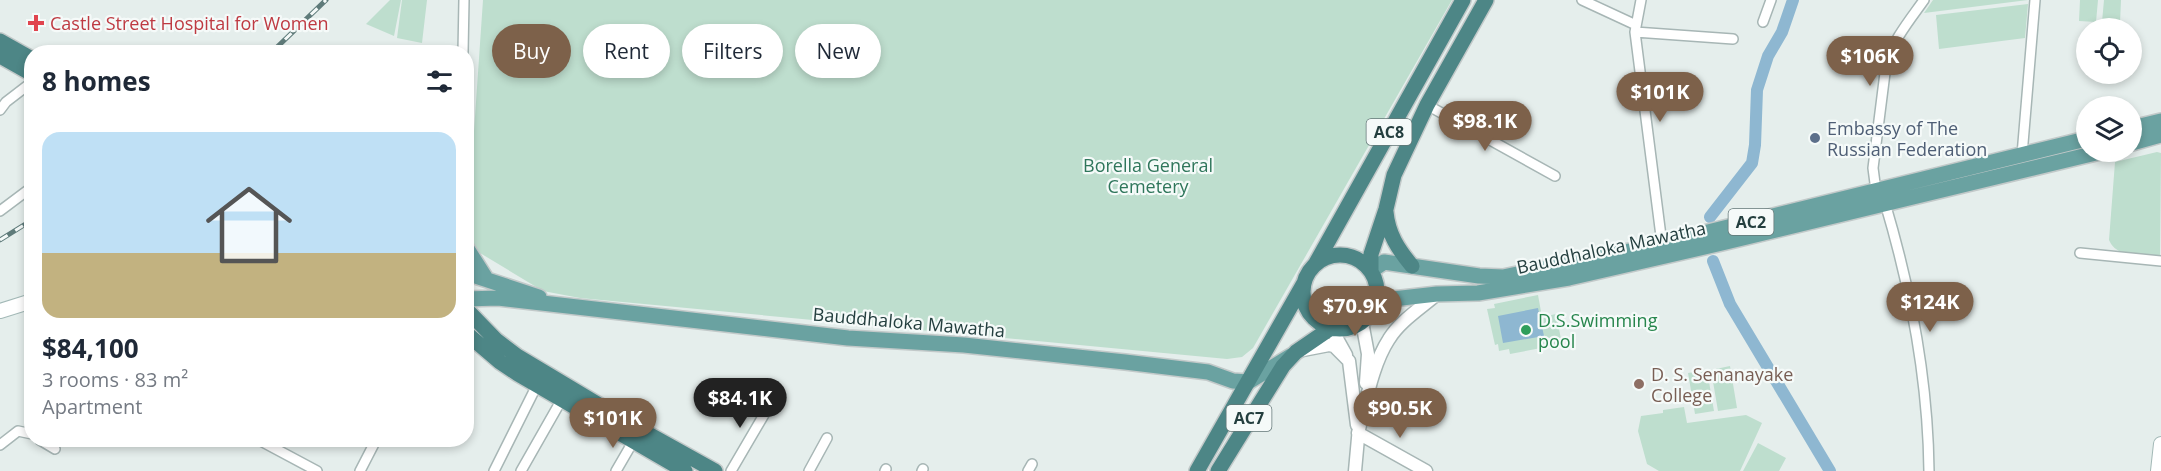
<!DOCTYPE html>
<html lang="en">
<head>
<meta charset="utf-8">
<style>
	:root { --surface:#fff; --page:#f2f2f3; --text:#1f2937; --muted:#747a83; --accent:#7d614a }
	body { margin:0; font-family:"Open Sans",sans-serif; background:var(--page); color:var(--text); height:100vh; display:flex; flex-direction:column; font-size:22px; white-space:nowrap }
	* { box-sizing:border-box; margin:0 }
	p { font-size:20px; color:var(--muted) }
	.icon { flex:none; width:33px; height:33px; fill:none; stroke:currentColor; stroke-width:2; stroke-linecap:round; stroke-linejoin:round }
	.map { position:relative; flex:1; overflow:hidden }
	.panel { position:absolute; left:24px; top:45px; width:450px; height:402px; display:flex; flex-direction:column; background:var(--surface); border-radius:24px; box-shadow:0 3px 9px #0003 }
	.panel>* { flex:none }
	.top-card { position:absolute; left:492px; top:24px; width:570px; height:54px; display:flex; gap:12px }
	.fabs { position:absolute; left:2076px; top:18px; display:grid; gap:12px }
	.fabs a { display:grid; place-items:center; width:66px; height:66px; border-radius:50%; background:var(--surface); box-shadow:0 3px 9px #0003; font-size:30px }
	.price { position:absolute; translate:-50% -51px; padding:0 14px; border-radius:21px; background:var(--accent); color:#fff; font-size:20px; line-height:39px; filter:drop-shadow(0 2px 3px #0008) }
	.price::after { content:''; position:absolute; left:50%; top:36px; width:18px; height:14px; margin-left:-9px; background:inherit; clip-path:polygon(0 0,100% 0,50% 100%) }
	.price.selected { background:#222; color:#fff }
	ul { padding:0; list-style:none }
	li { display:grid; align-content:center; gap:12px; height:318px; padding:0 18px }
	li span { display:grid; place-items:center; height:186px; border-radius:18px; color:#555 }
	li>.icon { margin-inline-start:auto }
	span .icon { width:108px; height:108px; fill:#fffc; stroke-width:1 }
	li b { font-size:26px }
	h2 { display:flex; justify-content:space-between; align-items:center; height:72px; padding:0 18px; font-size:26px }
	.tag { padding:0 21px; border-radius:27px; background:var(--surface); box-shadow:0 3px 9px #0003; font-size:21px; line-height:54px }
	.tag.selected { background:var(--accent); color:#fff }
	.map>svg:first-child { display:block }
	.green { fill:#bedece }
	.water { fill:#8eb7d1 }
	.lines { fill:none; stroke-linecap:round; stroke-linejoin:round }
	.canal { stroke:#8eb7d1; stroke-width:12 }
	.minor-casing { stroke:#a7b6b5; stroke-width:12 }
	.tertiary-casing { stroke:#a7b6b5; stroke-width:15 }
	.secondary-casing { stroke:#a3b9b7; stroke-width:16 }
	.primary-casing { stroke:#c2c9c9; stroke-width:18 }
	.trunk-casing { stroke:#c2c9c9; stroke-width:18 }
	.minor { stroke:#fff; stroke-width:9 }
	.tertiary { stroke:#fff; stroke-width:12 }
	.secondary { stroke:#fff; stroke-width:14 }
	.primary { stroke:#6aa2a1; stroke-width:15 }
	.trunk { stroke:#4d8686; stroke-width:15 }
	.rail-casing { stroke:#5f7b7a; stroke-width:5 }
	.rail { stroke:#f5faf9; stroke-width:3; stroke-dasharray:9; stroke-linecap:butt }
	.health-dot { fill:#e0444e; stroke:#f5faf9; stroke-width:2 }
	.service-dot { fill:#5c6f8a; stroke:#f5faf9; stroke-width:2 }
	.leisure-dot { fill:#2e9e5b; stroke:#f5faf9; stroke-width:2 }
	.education-dot { fill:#8d6e63; stroke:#f5faf9; stroke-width:2 }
	.labels { text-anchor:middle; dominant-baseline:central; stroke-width:4.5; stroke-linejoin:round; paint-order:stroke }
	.shield { fill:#f5faf9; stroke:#637777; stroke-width:1.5 }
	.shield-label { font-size:16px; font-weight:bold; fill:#243f3f }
	.health-label { font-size:18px; fill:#be3a42; stroke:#f5faf9; text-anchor:start }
	.service-label { font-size:18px; fill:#4e5e75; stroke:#f5faf9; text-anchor:start }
	.park-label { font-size:18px; fill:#2f765b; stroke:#f5faf9 }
	.street-label { font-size:18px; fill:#243f3f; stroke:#f5faf9 }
	.leisure-label { font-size:18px; fill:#27864d; stroke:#f5faf9; text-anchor:start }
	.education-label { font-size:18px; fill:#785e54; stroke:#f5faf9; text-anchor:start }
</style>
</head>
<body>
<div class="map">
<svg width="2161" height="471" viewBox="0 0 2161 471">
	<rect width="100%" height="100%" fill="#e5eeec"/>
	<path class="green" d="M390,0H401L394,36L366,24Z
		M402,0H427L422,43L397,38Z
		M483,0H1452L1253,348L1242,357L1227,359L580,298L543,291L480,253L467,233Z
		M1933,0H2028L1924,13Z
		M2080,0H2098L2096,22L2079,21Z
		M2104,0H2121L2120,23L2102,22Z
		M2028,4L2025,38L1939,49L1936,15Z
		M2157,152L2161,153L2160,257C2143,255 2117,259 2109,240L2115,162Z
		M1538,295L1542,317L1556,314L1562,344L1510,354L1509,349L1499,351L1498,344L1495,345L1487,309L1495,308L1494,304Z
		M1730,366L1737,408L1718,411L1711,370Z
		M1707,370L1714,411L1695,414L1688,373Z
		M1684,407L1687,423L1746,415L1762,423L1740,471H1659L1647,464L1638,431L1641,416L1663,413V410Z
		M1758,443L1786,458L1779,471H1743Z"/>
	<path class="water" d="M1538,308L1544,336L1503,343L1498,316Z"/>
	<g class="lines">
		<path class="canal" d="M1710,217L1752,163L1755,145L1757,90L1768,56L1782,32L1793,0
			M1713,261L1730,304L1830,471"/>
		<defs>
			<path id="minor" d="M1582,0L1636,25
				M1641,0L1635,32L1662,244
				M1763,22L1771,0
				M1635,32L1733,39
				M463,52L464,0
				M1427,105L1555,176
				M0,110L6,102L32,82
				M2022,155L2035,0
				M1876,191L1873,168L1886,65C1893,40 1909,21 1924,0
				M1885,203C1911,290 1928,380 1929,471
				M0,211L32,187
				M2080,253L2161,261
				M40,440L55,449
				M259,440L317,471
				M0,445L18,431L32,434
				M360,471L376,440
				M494,471L537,385
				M521,471L562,399
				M616,471L634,440
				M731,471L772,401
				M809,471L827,438
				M885,471L886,469
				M922,471L923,469
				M1028,471L1032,464"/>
			<path id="tertiary" d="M1362,322L1368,354L1366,383
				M1331,328L1346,355
				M1303,350L1329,345L1334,346L1349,361L1357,425
				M1358,433C1366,403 1372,365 1389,339C1400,321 1421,308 1437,294
				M1358,433L1426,471
				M1355,471L1359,427"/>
			<path id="secondary" d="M0,311L32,301
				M2158,471L2161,444"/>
			<path id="primary" d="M2132,128L2161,121
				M2132,143L2161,135
				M466,247L485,277
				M1371,271L1384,262L1479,276L1503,277L1639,249L2086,139
				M466,273L539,297
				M466,299L498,298L848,338L964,345L1125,362L1208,372L1233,381L1248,382L1291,356
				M1374,308L1384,300L1437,294L1478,293L1569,278L1722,243L2100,152"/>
			<path id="trunk" d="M0,41L32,59
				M0,56L32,74
				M1386,212C1388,234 1398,249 1412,266
				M1303 292a37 37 0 1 1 74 0a37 37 0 1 1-74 0Z
				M1316,263L1463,0
				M1371,271V254L1386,209L1394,175L1427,105L1486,0
				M466,309L496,340L517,356L634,426L715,471
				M466,333L500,362L518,374L685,471
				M1197,471L1304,283
				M1218,471L1283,366L1296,352L1331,328"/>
		</defs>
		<use href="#minor" class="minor-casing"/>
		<use href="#tertiary" class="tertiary-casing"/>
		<use href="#secondary" class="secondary-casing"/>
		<use href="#primary" class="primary-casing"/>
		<use href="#trunk" class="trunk-casing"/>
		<use href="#minor" class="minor"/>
		<use href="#tertiary" class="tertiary"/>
		<use href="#secondary" class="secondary"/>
		<use href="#primary" class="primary"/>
		<use href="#trunk" class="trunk"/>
		<defs>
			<path id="rail" d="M272,52L326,0
				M0,240L32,220"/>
		</defs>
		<use href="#rail" class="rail-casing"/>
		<use href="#rail" class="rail"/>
	</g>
	<path class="health-dot" d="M33 14h6v6h6v6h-6v6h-6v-6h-6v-6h6z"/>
	<circle class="service-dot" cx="1815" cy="138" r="6"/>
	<circle class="leisure-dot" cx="1526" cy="330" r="6"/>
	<circle class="education-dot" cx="1639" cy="384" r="6"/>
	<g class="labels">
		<g class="shield">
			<rect x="1366.5" y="119" width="45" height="26" rx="4.5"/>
			<rect x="1728.5" y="209" width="45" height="26" rx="4.5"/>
			<rect x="1226.5" y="405" width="45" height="26" rx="4.5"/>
		</g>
		<g class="shield-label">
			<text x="1389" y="132">AC8</text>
			<text x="1751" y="222">AC2</text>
			<text x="1249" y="418">AC7</text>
		</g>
		<g class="health-label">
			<text x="50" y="23">Castle Street Hospital for Women</text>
		</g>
		<g class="service-label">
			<text x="1827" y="128">Embassy of The<tspan x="1827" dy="21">Russian Federation</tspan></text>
		</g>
		<g class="park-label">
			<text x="1148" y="165">Borella General<tspan x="1148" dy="21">Cemetery</tspan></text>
		</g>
		<g class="street-label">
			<text transform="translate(1611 247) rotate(-12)">Bauddhaloka Mawatha</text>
			<text transform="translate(909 322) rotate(5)">Bauddhaloka Mawatha</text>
		</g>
		<g class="leisure-label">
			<text x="1538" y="320">D.S.Swimming<tspan x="1538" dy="21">pool</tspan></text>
		</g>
		<g class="education-label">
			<text x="1651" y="374">D. S. Senanayake<tspan x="1651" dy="21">College</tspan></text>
		</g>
	</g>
</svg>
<div class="fabs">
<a><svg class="icon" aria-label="locate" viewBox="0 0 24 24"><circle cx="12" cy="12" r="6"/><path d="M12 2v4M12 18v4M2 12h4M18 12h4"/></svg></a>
<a><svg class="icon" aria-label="layers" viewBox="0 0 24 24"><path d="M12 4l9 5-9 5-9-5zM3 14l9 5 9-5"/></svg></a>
</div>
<b class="price" style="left:1870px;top:87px">$106K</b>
<b class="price" style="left:1660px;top:123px">$101K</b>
<b class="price" style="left:1485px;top:152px">$98.1K</b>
<b class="price" style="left:1930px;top:333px">$124K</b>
<b class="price" style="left:1355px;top:337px">$70.9K</b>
<b class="price selected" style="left:740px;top:429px">$84.1K</b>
<b class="price" style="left:1400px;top:439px">$90.5K</b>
<b class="price" style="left:613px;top:449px">$101K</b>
<div class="top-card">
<a class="tag selected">Buy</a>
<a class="tag">Rent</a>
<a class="tag">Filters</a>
<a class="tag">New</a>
</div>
<section class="panel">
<h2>8 homes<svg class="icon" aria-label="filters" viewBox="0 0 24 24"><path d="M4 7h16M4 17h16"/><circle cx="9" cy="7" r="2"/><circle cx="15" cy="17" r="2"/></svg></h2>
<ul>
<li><span style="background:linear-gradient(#bfe0f5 65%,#c2b280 0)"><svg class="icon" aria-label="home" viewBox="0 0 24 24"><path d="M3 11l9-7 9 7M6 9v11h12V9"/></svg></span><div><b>$84,100</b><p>3 rooms · 83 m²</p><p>Apartment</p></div></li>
</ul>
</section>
</div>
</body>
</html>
